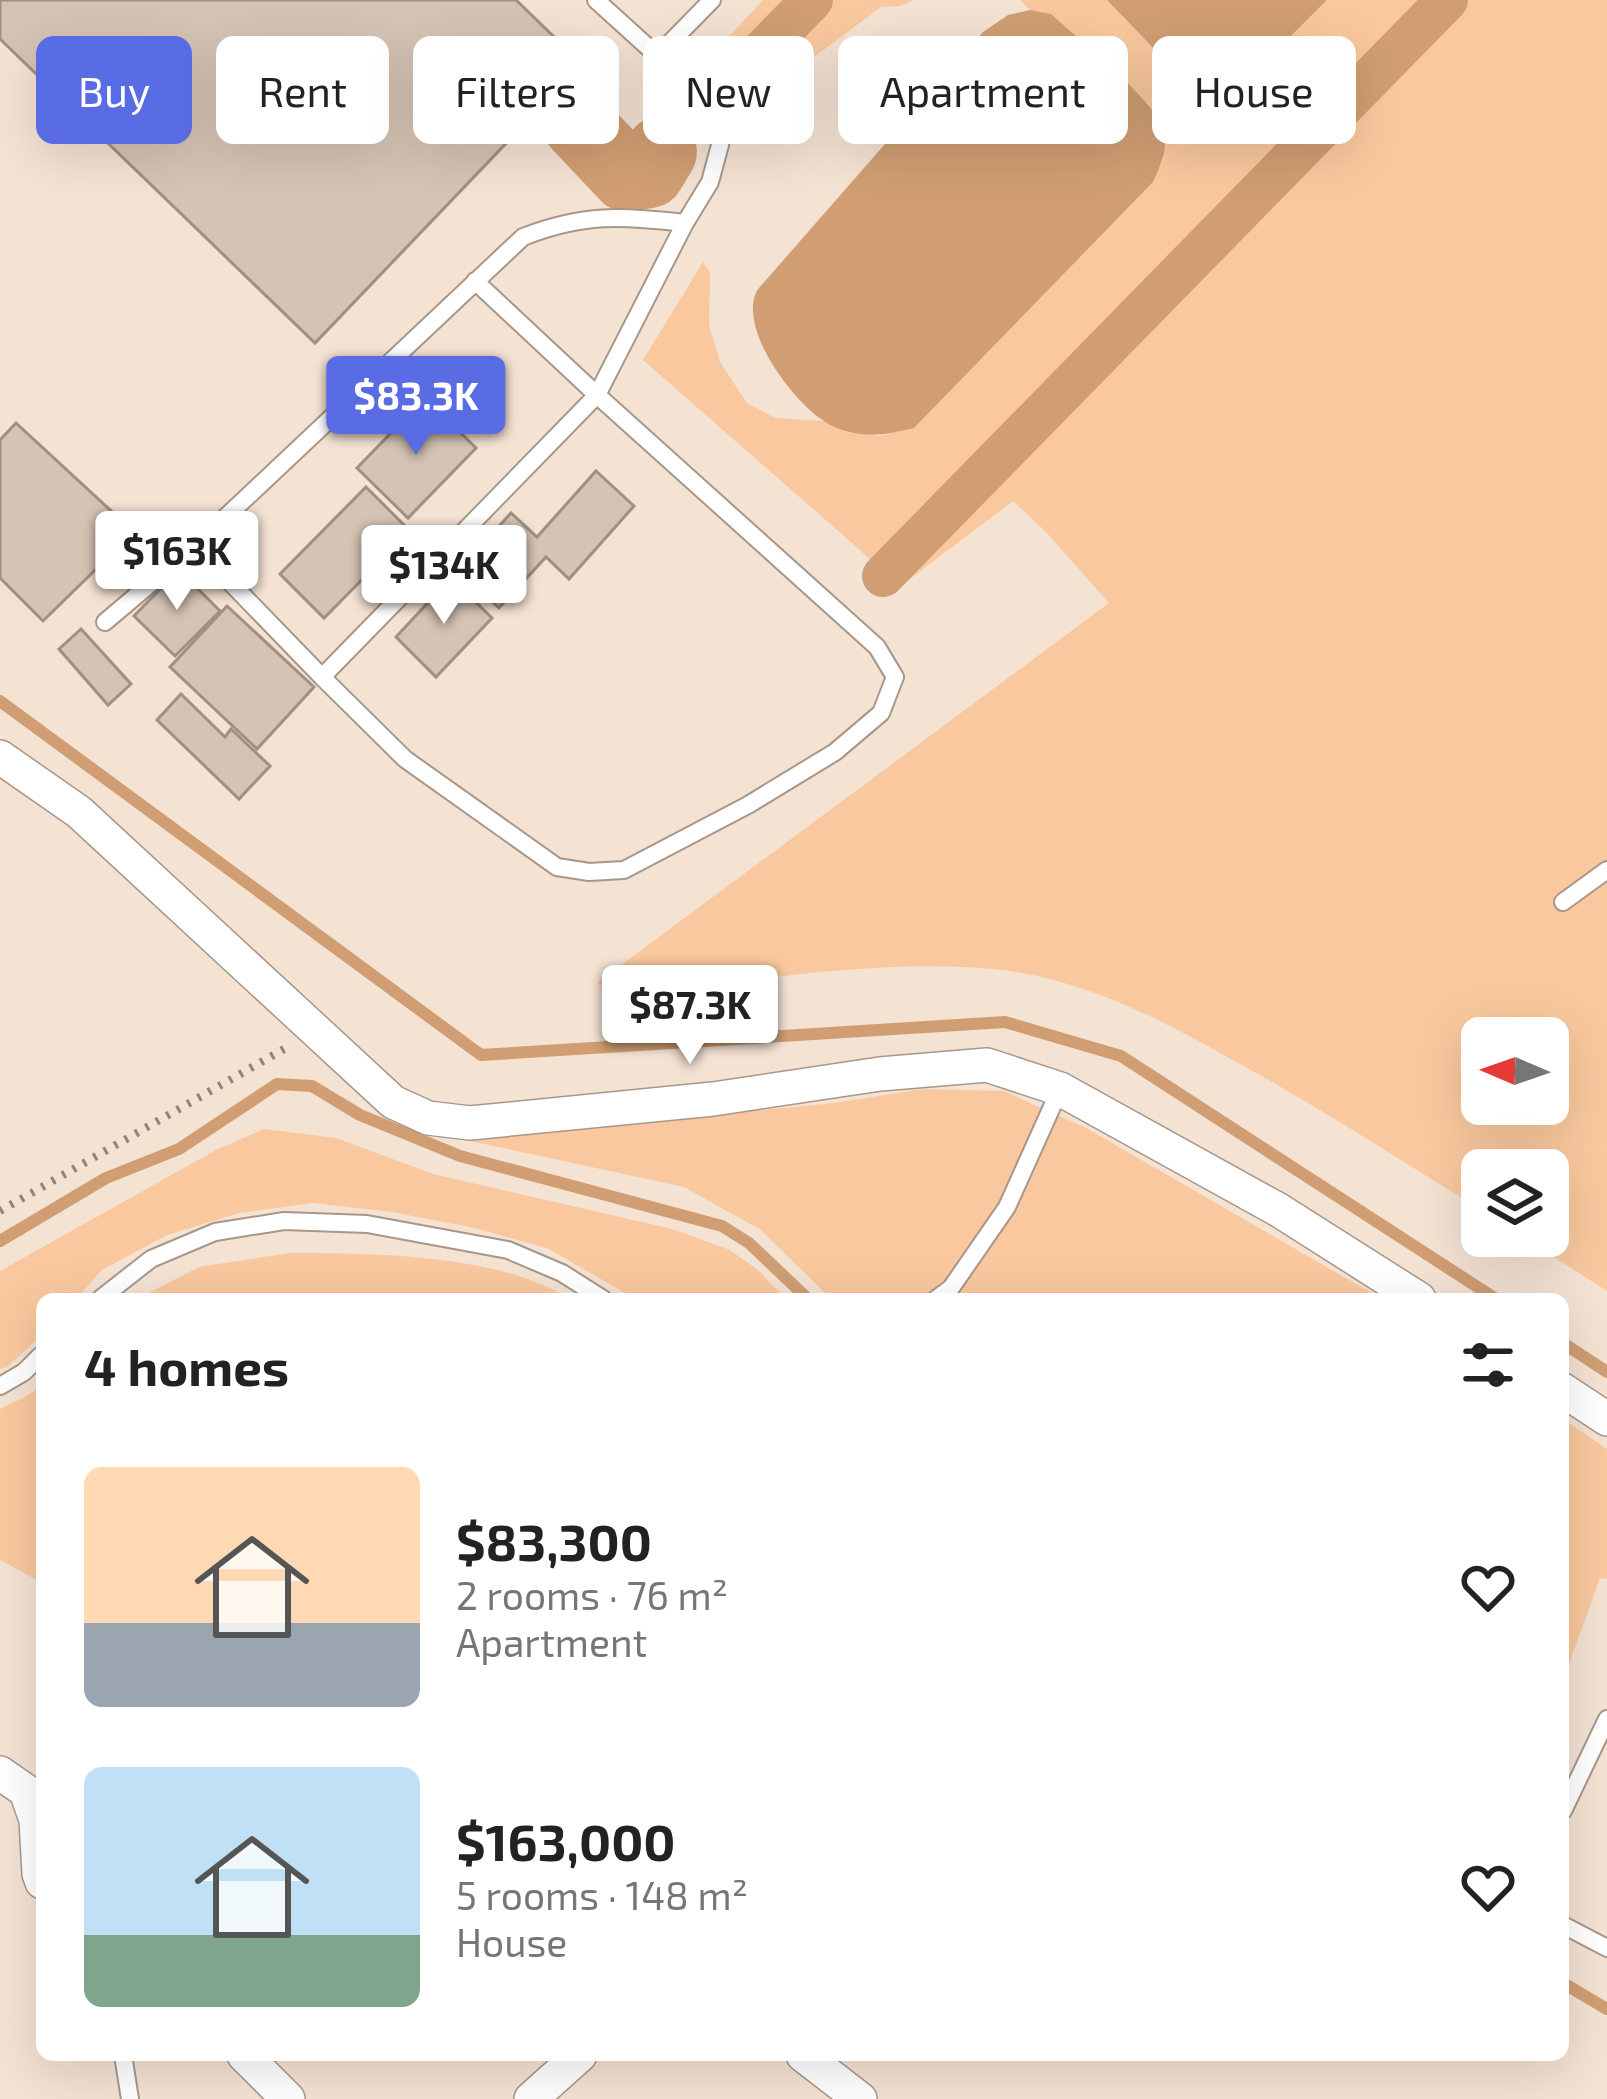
<!DOCTYPE html>
<html lang="en">
<head>
<meta charset="utf-8">
<style>
	:root { --surface:#fff; --page:#f2f2f2; --text:#222; --muted:#767676; --accent:#596ce3 }
	body { margin:0; font-family:"Exo 2",sans-serif; background:var(--page); color:var(--text); height:100vh; display:flex; flex-direction:column; font-size:45px; white-space:nowrap }
	* { box-sizing:border-box; margin:0 }
	p { font-size:39px; color:var(--muted) }
	.icon { flex:none; width:66px; height:66px; fill:none; stroke:currentColor; stroke-width:2; stroke-linecap:round; stroke-linejoin:round }
	.map { position:relative; flex:1; overflow:hidden }
	.details { position:absolute; left:36px; top:1293px; width:1533px; height:768px; display:flex; flex-direction:column; background:var(--surface); border-radius:18px; box-shadow:0 12px 48px #0002 }
	.details>* { flex:none }
	.top-card { position:absolute; left:36px; top:36px; width:1536px; height:108px; display:flex; gap:24px }
	.needle { width:78px; rotate:272deg }
	.tools { position:absolute; left:1461px; top:1017px; display:grid; gap:24px }
	.tools a { display:grid; place-items:center; width:108px; height:108px; border-radius:18px; background:var(--surface); box-shadow:0 12px 48px #0002; font-size:60px }
	.price { position:absolute; translate:-50% -102px; padding:0 27px; border-radius:12px; background:#fff; color:#222; font-size:39px; line-height:78px; filter:drop-shadow(0 3px 6px #0008) }
	.price::after { content:''; position:absolute; left:50%; top:72px; width:36px; height:27px; margin-left:-18px; background:inherit; clip-path:polygon(0 0,100% 0,50% 100%) }
	.price.current { background:var(--accent); color:#fff }
	ul { padding:0; list-style:none }
	li { display:flex; align-items:center; gap:36px; height:300px; padding:0 48px }
	li span { display:grid; place-items:center; flex:none; width:336px; height:240px; border-radius:18px; color:#555 }
	li>.icon { margin-inline-start:auto }
	span .icon { width:144px; height:144px; fill:#fffc; stroke-width:1 }
	li b { font-size:51px }
	h2 { display:flex; justify-content:space-between; align-items:center; height:144px; padding:0 48px; font-size:51px }
	.pill { padding:0 42px; border-radius:18px; background:var(--surface); box-shadow:0 12px 48px #0002; font-size:42px; line-height:108px }
	.pill.current { background:var(--accent); color:#fff }
	.map>svg:first-child { display:block }
	.green { fill:#f9c89e; fill-rule:evenodd }
	.water { fill:#d09e72 }
	.lines { fill:none; stroke-linecap:round; stroke-linejoin:round }
	.stream { stroke:#d09e72; stroke-width:12 }
	.canal { stroke:#d09e72; stroke-width:42 }
	.river { stroke:#d09e72; stroke-width:72 }
	.building { fill:#d5c3b4; stroke:#a19082; stroke-width:3 }
	.lane-casing { stroke:#a89789; stroke-width:20 }
	.street-casing { stroke:#a89789; stroke-width:36 }
	.path { stroke:#91847a; stroke-width:8; stroke-dasharray:3 9; stroke-linecap:butt }
	.lane { stroke:#fff; stroke-width:16 }
	.street { stroke:#fff; stroke-width:33 }
</style>
</head>
<body>
<div class="map">
<svg width="1607" height="2099" viewBox="0 0 1607 2099">
	<rect width="100%" height="100%" fill="#f4e2d3"/>
	<path class="green" d="M763,0H914L900,6L881,7L766,93L721,45Z
		M1020,0H1107L1186,82L1227,90L1243,84L1327,0H1607V1291L1521,1236H1548V1170H1482V1211C1399,1159 1317,1106 1231,1059C1156,1017 1080,977 993,969C872,958 748,982 628,996L597,983L1109,603L1047,533L1013,501L898,588L860,550L643,360L703,262L710,272L709,325L720,362L747,403L775,418L824,421L851,432L878,436L914,428L1153,182L1164,157L1051,14L1030,10ZM1482,1038H1548V1104H1482Z
		M923,1089L1004,1091L1086,1128L1382,1299H831L761,1230L684,1187L461,1139L834,1103Z
		M264,1129L336,1138L433,1174L672,1229L730,1250L758,1270L786,1299H635L549,1249L475,1228L392,1212L313,1203L239,1213L167,1235L102,1270L76,1299H42V1335L7,1367L0,1369V1271L216,1150Z
		M289,1253C368,1253 503,1254 569,1299H137L199,1267Z
		M42,1385V1583L0,1560V1409L27,1396Z
		M1563,1419L1607,1449V1579L1600,1578L1563,1681Z"/>
	<path class="water" d="M1107,0H1327L1243,84L1227,90L1186,82Z
		M1030,10L1051,14C1077,38 1153,99 1163,128C1169,147 1161,165 1153,182L914,428C892,433 873,438 850,432C842,430 830,426 824,421C793,401 742,334 755,295C757,289 762,285 766,280L983,32L1008,15Z"/>
	<g class="lines">
		<path class="stream" d="M0,701L481,1055L1005,1022L1121,1056L1496,1299
			M0,1241L106,1178L179,1149L277,1084L312,1086L360,1115L460,1156L722,1226L749,1243L808,1299
			M1563,1343L1607,1372
			M1563,1983L1607,2009"/>
		<path class="canal" d="M722,92L812,0
			M883,576L1447,0"/>
		<path class="river" d="M577,123L627,176L649,172L661,152"/>
	</g>
	<path class="building" d="M0,0H516L582,64L315,343L0,39Z
		M425,398L476,448L408,518L357,468Z
		M16,423L134,532L43,621L0,578V440Z
		M596,471L634,506L569,579L546,557L499,608L459,571L511,513L537,537Z
		M366,487L410,531L324,618L280,574Z
		M179,570L220,611L175,656L134,616Z
		M451,578L492,618L436,677L396,637Z
		M227,606L314,687L257,749L170,667Z
		M81,629L131,684L108,705L59,649Z
		M181,694L225,737L231,729L270,766L239,799L157,720Z"/>
	<g class="lines">
		<defs>
			<path id="lane" d="M596,0L715,108L720,145L710,182L685,223L597,395L322,677L195,546L523,237C584,213 622,216 685,223
				M657,56L712,0
				M105,622L195,546
				M322,677L405,759L557,867L589,872L624,870L748,805L835,752L881,713L895,677L877,647L597,395L475,281
				M1563,902L1607,870
				M100,1299L151,1259L215,1232L284,1221L367,1224L508,1250L562,1273L603,1299
				M936,1299L951,1288L1007,1207L1060,1089
				M0,1386L24,1372L42,1354
				M1563,1811L1607,1719
				M1563,1925L1607,1948
				M123,2055L130,2099"/>
			<path id="street" d="M0,757L79,812L393,1102L428,1118L470,1123L713,1099L880,1074L987,1065L1060,1089L1277,1209L1419,1299
				M1563,1390L1607,1419
				M0,1773L26,1791L36,1820L39,1874L42,1882
				M244,2055L288,2099
				M803,2055L860,2099
				M531,2099L580,2055"/>
		</defs>
		<use href="#lane" class="lane-casing"/>
		<use href="#street" class="street-casing"/>
		<path class="path" d="M0,1211L284,1049"/>
		<use href="#lane" class="lane"/>
		<use href="#street" class="street"/>
	</g>
</svg>
<div class="tools">
<a><svg class="needle" viewBox="-14 -14 28 28"><path d="M0-13l5 13h-10z" fill="#e53935"/><path d="M0 13l5-13h-10z" fill="#767676"/></svg></a>
<a><svg class="icon" aria-label="layers" viewBox="0 0 24 24"><path d="M12 4l9 5-9 5-9-5zM3 14l9 5 9-5"/></svg></a>
</div>
<b class="price current" style="left:416px;top:458px">$83.3K</b>
<b class="price" style="left:177px;top:613px">$163K</b>
<b class="price" style="left:444px;top:627px">$134K</b>
<b class="price" style="left:690px;top:1067px">$87.3K</b>
<div class="top-card">
<a class="pill current">Buy</a>
<a class="pill">Rent</a>
<a class="pill">Filters</a>
<a class="pill">New</a>
<a class="pill">Apartment</a>
<a class="pill">House</a>
</div>
<section class="details">
<h2>4 homes<svg class="icon" aria-label="filters" viewBox="0 0 24 24"><path d="M4 7h16M4 17h16"/><circle cx="9" cy="7" r="2"/><circle cx="15" cy="17" r="2"/></svg></h2>
<ul>
<li><span style="background:linear-gradient(#ffd9b3 65%,#9aa5b1 0)"><svg class="icon" aria-label="home" viewBox="0 0 24 24"><path d="M3 11l9-7 9 7M6 9v11h12V9"/></svg></span><div><b>$83,300</b><p>2 rooms · 76 m²</p><p>Apartment</p></div><svg class="icon" aria-label="heart" viewBox="0 0 24 24"><path d="M12 20l-8-8c-3-5 5-10 8-4 3-6 11-1 8 4z"/></svg></li>
<li><span style="background:linear-gradient(#bfe0f5 70%,#7fa58c 0)"><svg class="icon" aria-label="home" viewBox="0 0 24 24"><path d="M3 11l9-7 9 7M6 9v11h12V9"/></svg></span><div><b>$163,000</b><p>5 rooms · 148 m²</p><p>House</p></div><svg class="icon" aria-label="heart" viewBox="0 0 24 24"><path d="M12 20l-8-8c-3-5 5-10 8-4 3-6 11-1 8 4z"/></svg></li>
</ul>
</section>
</div>
</body>
</html>
